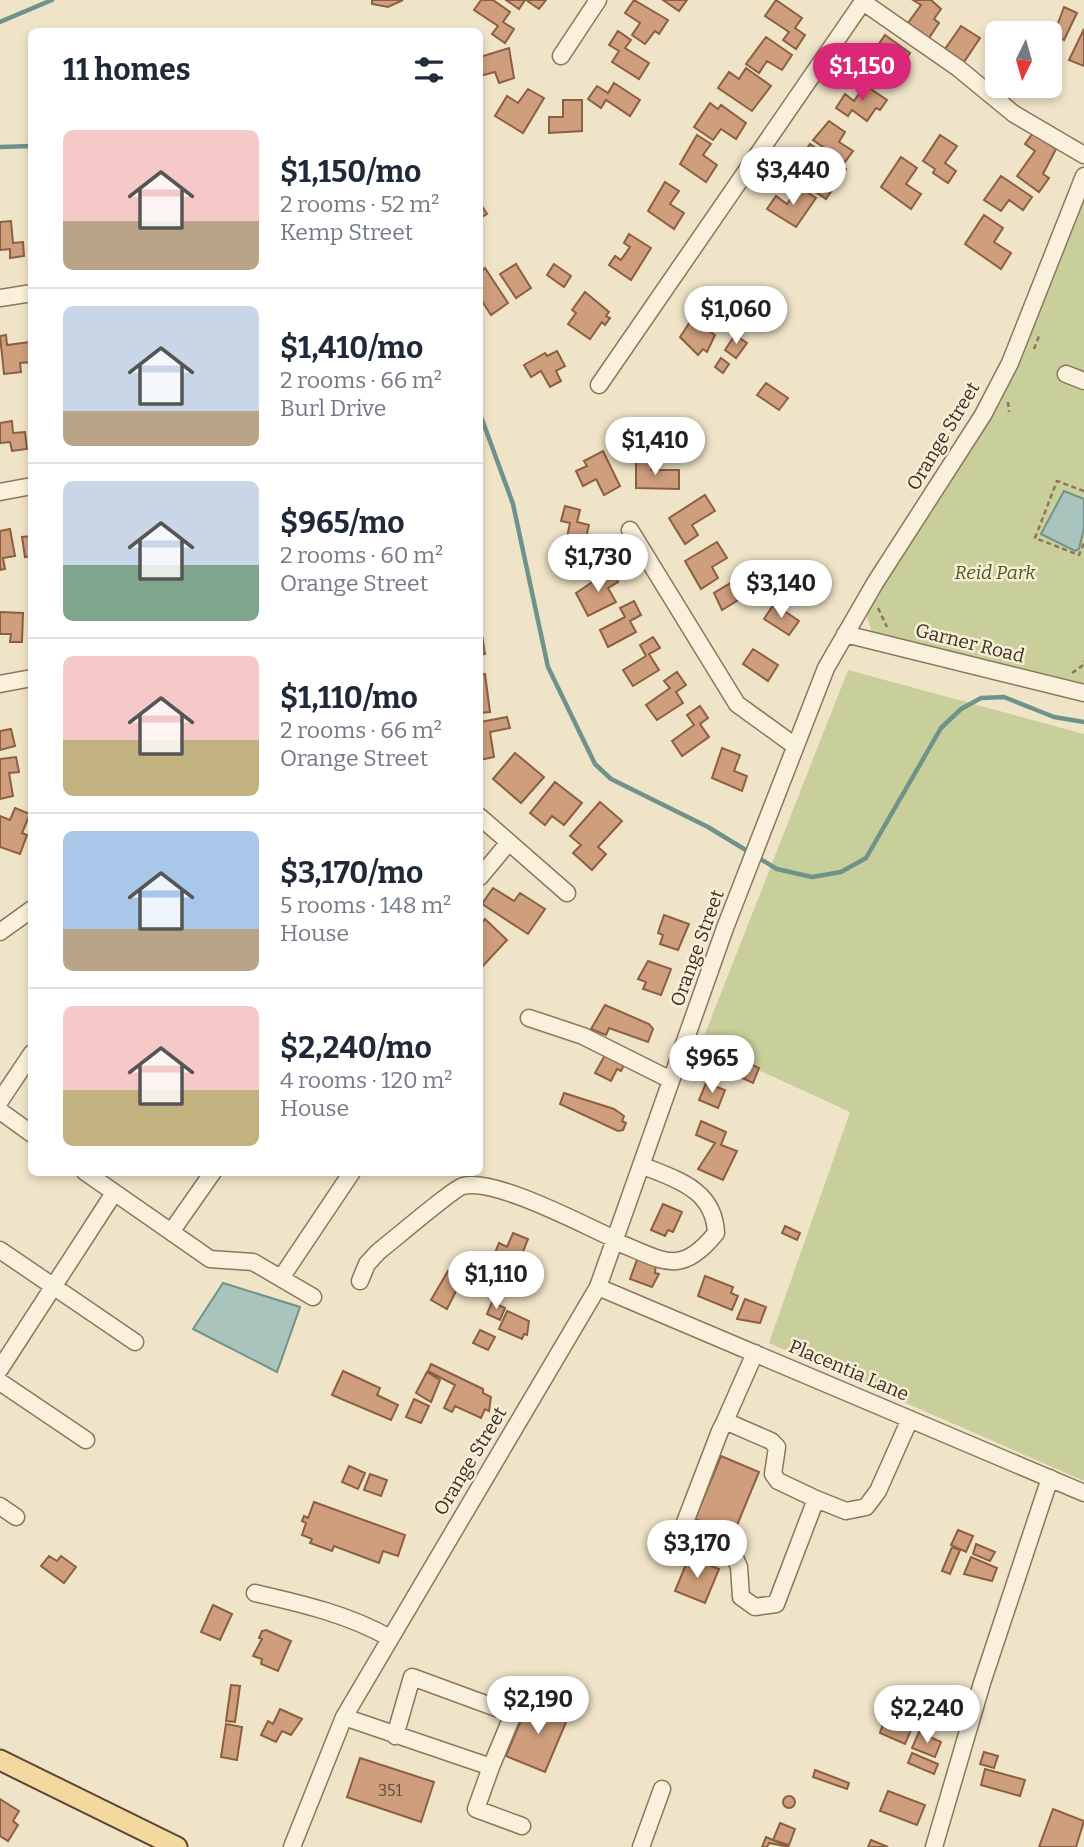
<!DOCTYPE html>
<html lang="en">
<head>
<meta charset="utf-8">
<style>
	:root { --surface:#fff; --page:#f2f2f3; --text:#1f2937; --muted:#747a83; --line:#e0e1e3; --accent:#db2777 }
	body { margin:0; font-family:Bitter,serif; background:var(--page); color:var(--text); height:100vh; display:flex; flex-direction:column; font-size:26px; white-space:nowrap }
	* { box-sizing:border-box; margin:0 }
	p { font-size:23px; color:var(--muted) }
	.icon { flex:none; width:38px; height:38px; fill:none; stroke:currentColor; stroke-width:2; stroke-linecap:round; stroke-linejoin:round }
	.map { position:relative; flex:1; overflow:hidden }
	.sheet { position:absolute; left:28px; top:28px; width:455px; height:1148px; display:flex; flex-direction:column; background:var(--surface); border-radius:10px; box-shadow:0 4px 10px #0003 }
	.sheet>* { flex:none }
	.needle { width:46px; rotate:185deg }
	.buttons { position:absolute; left:985px; top:21px; display:grid; gap:14px }
	.buttons a { display:grid; place-items:center; width:77px; height:77px; border-radius:10px; background:var(--surface); box-shadow:0 4px 10px #0003; font-size:35px }
	.price { position:absolute; translate:-50% -60px; padding:0 16px; border-radius:24px; background:#fff; color:#222; font-size:23px; line-height:46px; filter:drop-shadow(0 2px 4px #0008) }
	.price::after { content:''; position:absolute; left:50%; top:42px; width:21px; height:16px; margin-left:-10px; background:inherit; clip-path:polygon(0 0,100% 0,50% 100%) }
	.price.on { background:var(--accent); color:#fff }
	ul { padding:0; list-style:none }
	li { display:flex; align-items:center; gap:21px; height:175px; padding:0 35px }
	li+li { border-top:2px solid var(--line) }
	li span { display:grid; place-items:center; flex:none; width:196px; height:140px; border-radius:10px; color:#555 }
	li>.icon { margin-inline-start:auto }
	span .icon { width:84px; height:84px; fill:#fffc; stroke-width:1 }
	li b { font-size:30px }
	h2 { display:flex; justify-content:space-between; align-items:center; height:84px; padding:0 35px; font-size:30px }
	.map>svg:first-child { display:block }
	.green { fill:#c9cf9b }
	.water { fill:#a9c4bc; stroke:#6f938a; stroke-width:2 }
	.lines { fill:none; stroke-linecap:round; stroke-linejoin:round }
	.stream { stroke:#6f938a; stroke-width:4.5 }
	.building { fill:#cf9f7d; stroke:#8d5f41; stroke-width:2 }
	.minor-casing { stroke:#8d765c; stroke-width:19 }
	.major-casing { stroke:#5b4430; stroke-width:23 }
	.path { stroke:#8d765c; stroke-width:2.5; stroke-dasharray:5 3.5; stroke-linecap:butt }
	.minor { stroke:#faf1dc; stroke-width:16 }
	.major { stroke:#f3d9a0; stroke-width:19 }
	.labels { text-anchor:middle; dominant-baseline:central; stroke-width:5; stroke-linejoin:round; paint-order:stroke }
	.number-label { font-size:16px; fill:#624a37 }
	.street-label { font-size:19px; fill:#3d2e20; stroke:#f7eed8 }
	.park-label { font-size:19px; font-style:italic; fill:#4d5a26; stroke:#f7eed8 }
</style>
</head>
<body>
<div class="map">
<svg width="1084" height="1847" viewBox="0 0 1084 1847">
	<rect width="100%" height="100%" fill="#f0e4c8"/>
	<path class="green" d="M1084,195V686L873,636L865,611L1015,370Z
		M848,670L1084,734V1481L769,1343L850,1112L701,1044Z"/>
	<path class="water" d="M1064,491L1084,499V528L1079,549L1075,551L1041,534Z
		M223,1283L300,1307L277,1372L193,1329Z"/>
	<g class="lines">
		<path class="stream" d="M0,22L52,0
			M0,147L32,146
			M480,414L513,504L548,667L595,764L611,779L708,827L749,852
			M757,857L777,869L812,877L841,872L866,858L941,728L961,709L981,698L1004,697L1054,717L1084,722"/>
	</g>
	<path class="building" d="M372,0H403L388,7L372,4Z
		M481,0H493L510,12L503,22L514,29L505,43L492,34L498,26L474,10Z
		M506,0H525L519,9Z
		M526,0H546L539,9Z
		M634,0L668,20L659,34L655,31L645,44L632,35L640,23L625,13Z
		M663,0H687L679,11Z
		M776,0L802,18L795,28L805,35L796,49L783,40L789,32L765,16Z
		M913,0H931L941,9L934,19L939,23L929,38L908,23L921,5Z
		M1064,7L1077,13L1064,40L1054,34Z
		M961,26L980,38L964,62L945,49Z
		M1084,29V66L1069,60Z
		M618,31L631,40L625,48L649,63L639,79L612,62L619,51L609,45Z
		M885,35L910,53L887,86L875,78L872,82L859,73L869,58L875,62L880,55L874,51Z
		M766,37L792,55L782,70L767,61L759,73L746,64Z
		M509,48L514,78L499,83L495,72L480,76V57Z
		M746,68L771,86L752,111L718,88L729,72L739,79Z
		M614,83L640,100L630,116L606,100L601,108L588,99L597,86L608,93Z
		M865,85L887,100L880,110L876,108L867,121L852,110L848,116L836,108L845,94L854,101Z
		M528,89L544,98L523,133L495,116L507,96L518,103Z
		M563,100H582V131L549,133V117H563Z
		M710,103L718,109L721,105L746,123L736,139L721,129L713,140L694,127Z
		M829,121L845,132L839,142L853,151L845,162L813,140Z
		M1033,133L1056,149L1043,174L1049,178L1039,192L1017,176L1035,151L1025,144Z
		M697,135L711,144L703,155L717,165L706,182L680,164Z
		M940,135L957,146L945,163L956,171L948,183L933,173L935,169L923,161Z
		M810,144L846,169L826,199L807,186L817,171L800,159Z
		M901,157L917,168L906,184L921,194L911,209L881,187Z
		M1001,176L1032,197L1023,210L1009,200L1001,211L984,200Z
		M665,182L679,191L670,204L684,213L674,229L648,211Z
		M799,187L816,198L796,227L767,209L776,196L787,204Z
		M480,203L487,214L480,218Z
		M984,215L1003,228L994,242L1011,253L1001,269L965,244Z
		M11,221L13,243L23,242L24,256L10,258V249L0,250V222Z
		M629,234L651,248L631,280L609,265L615,256L621,260L630,247L624,243Z
		M516,264L531,288L516,298L500,274Z
		M554,264L571,276L564,287L547,275Z
		M485,268L508,303L491,315L480,298V272Z
		M585,292L609,312L606,316L610,318L605,325L602,322L590,339L568,324L576,313L572,310Z
		M692,319L715,335L707,352L703,349L698,355L680,337Z
		M6,335L7,345L29,342L32,362L20,363L21,372L4,374L0,336Z
		M735,335L747,343L736,358L725,350Z
		M557,351L565,366L556,371L561,381L550,387L541,371L531,377L524,365L545,353L547,356Z
		M721,358L729,364L723,373L715,367Z
		M766,383L788,398L779,410L757,395Z
		M12,421L13,433L25,432L27,449L12,451L10,442L0,443V423Z
		M603,451L620,486L604,495L596,479L583,486L576,471L587,466L584,461Z
		M636,460H651V470H679V489L636,488Z
		M705,495L715,511L692,525L698,535L685,544L669,518Z
		M565,506L580,510L577,522L589,525L582,555L564,551L570,523L561,521Z
		M10,529L15,556L3,558L5,569L0,570V531Z
		M32,536V556L25,557L22,537Z
		M717,542L727,558L712,567L718,578L701,589L685,561Z
		M798,563L822,579L812,595L787,579Z
		M612,569L618,582L608,588L616,602L588,616L576,593Z
		M739,578L748,594L722,610L714,593Z
		M634,601L641,615L630,621L636,632L608,647L600,630L625,617L620,608Z
		M774,604L799,621L789,635L764,619Z
		M0,612L23,613L22,642H10L11,634H0Z
		M481,629L485,654L480,655V630Z
		M653,637L660,648L649,654L659,670L633,686L623,670L646,656L640,645Z
		M753,649L778,665L768,681L743,664Z
		M677,672L686,685L676,692L683,703L657,720L646,705L670,688L664,681Z
		M485,674L490,712L480,713V675Z
		M700,706L708,718L700,724L709,737L682,756L672,741L694,725L687,715Z
		M507,717L510,728L490,732L494,757L480,760V722Z
		M11,729L15,746L0,750V731Z
		M722,748L740,755L734,771L747,776L742,791L712,778Z
		M515,753L544,777L521,803L493,779Z
		M16,757L19,772L9,773L13,796L0,799V759Z
		M555,782L582,803L564,825L552,816L545,825L530,813Z
		M600,802L622,821L598,847L606,854L592,870L573,853L581,845L570,836Z
		M15,808L30,814L22,833L27,835L20,854L0,847V816L10,820Z
		M493,888L514,901L520,893L545,909L528,934L482,904Z
		M664,915L689,924L678,950L660,944L663,935L658,933Z
		M485,919L507,940L482,967L480,964V925Z
		M648,961L671,969L661,995L643,989L646,982L638,979Z
		M605,1005L649,1024L653,1029L648,1042L609,1028L606,1035L591,1029Z
		M710,1051L719,1055L721,1051L759,1068L753,1083L725,1070L722,1076L712,1072L715,1064L707,1060Z
		M605,1055L624,1065L621,1071L617,1069L611,1081L595,1073Z
		M706,1083L725,1090L718,1108L699,1100Z
		M564,1093L614,1109L624,1116L622,1121L626,1123L623,1130L618,1131L560,1104Z
		M701,1121L726,1132L721,1145L737,1151L723,1180L698,1169L715,1143L696,1135Z
		M663,1204L682,1212L673,1232L668,1230L665,1236L651,1230Z
		M785,1226L800,1233L797,1240L782,1233Z
		M513,1233L528,1239L509,1287L480,1275L485,1263L490,1265L499,1243L507,1247Z
		M638,1257L656,1264L655,1273L659,1274L652,1287L630,1279Z
		M448,1271L462,1279L447,1309L431,1300Z
		M705,1276L733,1287L731,1293L738,1296L732,1310L698,1296Z
		M745,1299L766,1307L760,1323L737,1319Z
		M492,1302L505,1308L500,1320L487,1314Z
		M507,1311L529,1321L527,1335L524,1334L522,1339L499,1329Z
		M480,1330L495,1337L488,1350L473,1343Z
		M431,1364L483,1389V1393L491,1397L489,1411L485,1409L481,1418L455,1406L452,1412L444,1408L455,1385L428,1371Z
		M343,1371L380,1388L377,1395L398,1405L391,1420L332,1395Z
		M427,1372L440,1380L431,1402L416,1393Z
		M414,1399L429,1406L421,1423L406,1417Z
		M721,1456L759,1472L733,1535L695,1519Z
		M349,1466L365,1473L358,1489L342,1482Z
		M370,1474L387,1480L381,1496L364,1490Z
		M314,1502L405,1535L398,1556L383,1551L379,1563L334,1546L332,1551L310,1543L312,1539L302,1535L306,1523L302,1521L304,1516L308,1518Z
		M958,1530L973,1536L966,1552L951,1545Z
		M976,1544L995,1552L990,1561L973,1554Z
		M952,1547L960,1550L950,1574L942,1571Z
		M49,1556L57,1561L61,1556L76,1567L64,1583L41,1566Z
		M689,1557L719,1569L705,1603L675,1591Z
		M971,1557L997,1568L992,1581L964,1574Z
		M213,1605L232,1614L220,1640L201,1632Z
		M266,1630L291,1641L278,1671L261,1664L262,1659L253,1656L262,1639L259,1638L262,1631Z
		M231,1685L240,1686L235,1722L226,1721Z
		M934,1690L953,1697L948,1713L928,1706Z
		M530,1699L569,1715L545,1772L506,1756Z
		M280,1709L302,1719L291,1735L282,1731L276,1742L261,1735L268,1721L273,1724Z
		M887,1711L914,1723L905,1744L880,1733Z
		M226,1724L242,1727L237,1760L221,1757Z
		M919,1732L941,1742L935,1757L912,1748Z
		M984,1752L998,1756L994,1768L980,1764Z
		M912,1753L938,1764L934,1774L908,1763Z
		M360,1758L434,1782L421,1822L347,1797Z
		M985,1769L1025,1780L1020,1796L981,1785Z
		M815,1770L849,1783L847,1789L813,1777Z
		M888,1791L925,1805L917,1825L880,1811Z
		M783 1802a6 6 0 1 1 12 0a6 6 0 1 1-12 0Z
		M0,1799L19,1811L13,1821L18,1825L8,1841L0,1836Z
		M1053,1809L1084,1821L1076,1847H1039Z
		M780,1823L795,1829L789,1845L773,1840Z
		M766,1837L789,1847L769,1843L767,1847H762Z
		M871,1840L888,1847H868Z"/>
	<g class="lines">
		<defs>
			<path id="minor" d="M863,2L958,68L1014,114L1084,155
				M561,56L598,0
				M0,298L32,293
				M1066,374L1084,381
				M599,385L864,0
				M0,492L32,486
				M630,530L737,704L795,746
				M845,634L1084,693
				M0,684L32,678
				M480,817L567,893
				M480,877L509,842
				M0,932L32,909
				M529,1018L583,1036L671,1080
				M0,1101L32,1053
				M0,1111L32,1134
				M85,1172L210,1259L253,1262L313,1297
				M171,1232L213,1172
				M614,1241C662,1259 679,1279 716,1233C714,1189 677,1180 641,1165
				M0,1250L135,1342
				M281,1278L352,1172
				M360,1281L367,1264L378,1252C391,1242 454,1188 463,1186C496,1178 583,1225 615,1239
				M598,1287L1084,1493
				M0,1369L114,1193
				M0,1382L86,1440
				M725,1421L771,1441L777,1447L773,1474L778,1481L816,1499L776,1604L755,1607L741,1597L739,1567L732,1551L682,1530L720,1431L725,1421L755,1353
				M816,1499L846,1511L866,1507L878,1491L910,1419
				M0,1506L16,1517
				M255,1593C303,1604 347,1614 390,1638
				M344,1717L491,1767L513,1714L412,1677L395,1736
				M491,1767L476,1809L522,1826
				M292,1847L344,1717L598,1287L725,928L826,668L875,583L983,415L1010,363L1084,176
				M641,1847L662,1789
				M934,1847L982,1683L1050,1478"/>
			<path id="major" d="M0,1760L177,1847"/>
		</defs>
		<use href="#minor" class="minor-casing"/>
		<use href="#major" class="major-casing"/>
		<path class="path" d="M1034,349L1039,336
			M1008,402L1009,412
			M1084,491L1057,481L1035,538L1079,555L1084,543
			M878,608L887,627
			M1072,673L1082,666L1084,661"/>
		<use href="#minor" class="minor"/>
		<use href="#major" class="major"/>
	</g>
	<g class="labels">
		<g class="number-label">
			<text x="390" y="1790">351</text>
		</g>
		<g class="street-label">
			<text transform="translate(943 436) rotate(-59)">Orange Street</text>
			<text transform="translate(970 643) rotate(14)">Garner Road</text>
			<text transform="translate(697 948) rotate(-70)">Orange Street</text>
			<text transform="translate(849 1370) rotate(23)">Placentia Lane</text>
			<text transform="translate(470 1461) rotate(-59)">Orange Street</text>
		</g>
		<g class="park-label">
			<text x="995" y="572">Reid Park</text>
		</g>
	</g>
</svg>
<div class="buttons">
<a><svg class="needle" viewBox="-14 -14 28 28"><path d="M0-13l5 13h-10z" fill="#e53935"/><path d="M0 13l5-13h-10z" fill="#747a83"/></svg></a>
</div>
<b class="price on" style="left:862px;top:103px">$1,150</b>
<b class="price" style="left:793px;top:207px">$3,440</b>
<b class="price" style="left:736px;top:346px">$1,060</b>
<b class="price" style="left:655px;top:477px">$1,410</b>
<b class="price" style="left:598px;top:594px">$1,730</b>
<b class="price" style="left:781px;top:620px">$3,140</b>
<b class="price" style="left:712px;top:1095px">$965</b>
<b class="price" style="left:496px;top:1311px">$1,110</b>
<b class="price" style="left:697px;top:1580px">$3,170</b>
<b class="price" style="left:538px;top:1736px">$2,190</b>
<b class="price" style="left:927px;top:1745px">$2,240</b>
<section class="sheet">
<h2>11 homes<svg class="icon" aria-label="filters" viewBox="0 0 24 24"><path d="M4 7h16M4 17h16"/><circle cx="9" cy="7" r="2"/><circle cx="15" cy="17" r="2"/></svg></h2>
<ul>
<li><span style="background:linear-gradient(#f6c9c9 65%,#b9a48a 0)"><svg class="icon" aria-label="home" viewBox="0 0 24 24"><path d="M3 11l9-7 9 7M6 9v11h12V9"/></svg></span><div><b>$1,150/mo</b><p>2 rooms · 52 m²</p><p>Kemp Street</p></div></li>
<li><span style="background:linear-gradient(#c9d6e8 75%,#b9a48a 0)"><svg class="icon" aria-label="home" viewBox="0 0 24 24"><path d="M3 11l9-7 9 7M6 9v11h12V9"/></svg></span><div><b>$1,410/mo</b><p>2 rooms · 66 m²</p><p>Burl Drive</p></div></li>
<li><span style="background:linear-gradient(#c9d6e8 60%,#7fa58c 0)"><svg class="icon" aria-label="home" viewBox="0 0 24 24"><path d="M3 11l9-7 9 7M6 9v11h12V9"/></svg></span><div><b>$965/mo</b><p>2 rooms · 60 m²</p><p>Orange Street</p></div></li>
<li><span style="background:linear-gradient(#f6c9c9 60%,#c2b280 0)"><svg class="icon" aria-label="home" viewBox="0 0 24 24"><path d="M3 11l9-7 9 7M6 9v11h12V9"/></svg></span><div><b>$1,110/mo</b><p>2 rooms · 66 m²</p><p>Orange Street</p></div></li>
<li><span style="background:linear-gradient(#a9c7e8 70%,#b9a48a 0)"><svg class="icon" aria-label="home" viewBox="0 0 24 24"><path d="M3 11l9-7 9 7M6 9v11h12V9"/></svg></span><div><b>$3,170/mo</b><p>5 rooms · 148 m²</p><p>House</p></div></li>
<li><span style="background:linear-gradient(#f6c9c9 60%,#c2b280 0)"><svg class="icon" aria-label="home" viewBox="0 0 24 24"><path d="M3 11l9-7 9 7M6 9v11h12V9"/></svg></span><div><b>$2,240/mo</b><p>4 rooms · 120 m²</p><p>House</p></div></li>
</ul>
</section>
</div>
</body>
</html>
